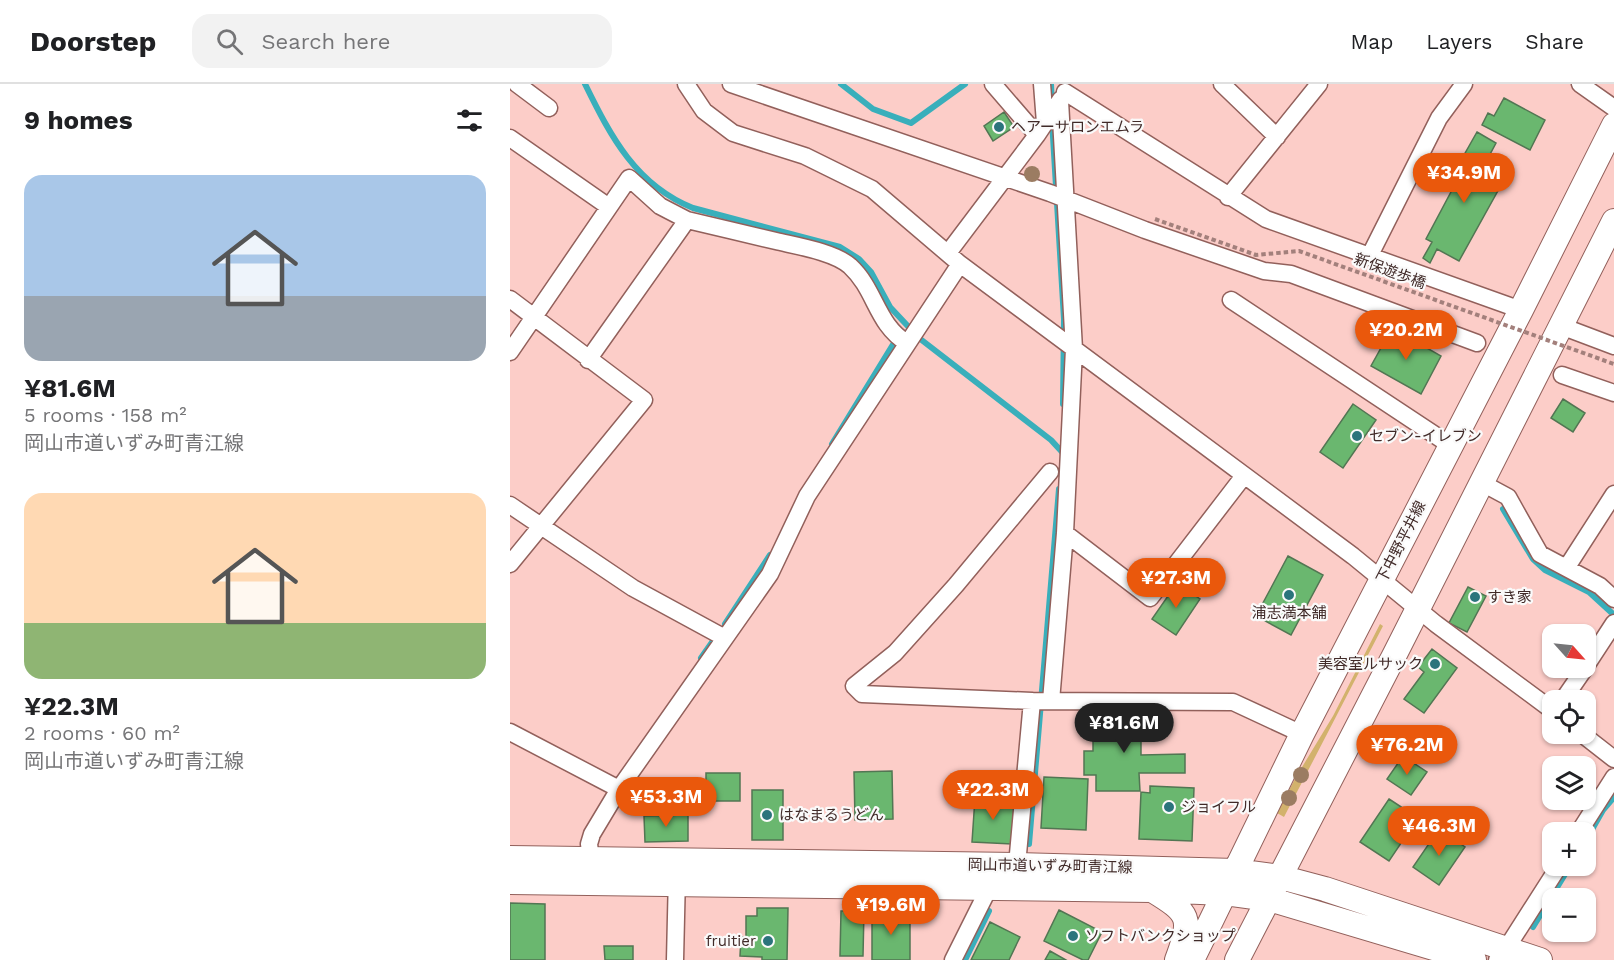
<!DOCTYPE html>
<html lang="en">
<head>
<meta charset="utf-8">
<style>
	:root { --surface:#fff; --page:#f2f2f2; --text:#202124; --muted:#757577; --line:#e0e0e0; --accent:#ea580c }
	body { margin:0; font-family:"Work Sans","Noto Sans JP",sans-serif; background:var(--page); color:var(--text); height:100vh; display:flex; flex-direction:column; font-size:22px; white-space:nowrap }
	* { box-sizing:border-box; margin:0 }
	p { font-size:20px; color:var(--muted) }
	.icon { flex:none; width:33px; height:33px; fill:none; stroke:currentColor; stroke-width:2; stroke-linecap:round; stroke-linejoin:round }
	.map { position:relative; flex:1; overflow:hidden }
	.sheet { display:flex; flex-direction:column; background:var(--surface); width:510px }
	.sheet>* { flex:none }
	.needle { width:39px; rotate:117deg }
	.fabs { position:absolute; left:1032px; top:540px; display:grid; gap:12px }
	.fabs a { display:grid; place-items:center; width:54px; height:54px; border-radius:12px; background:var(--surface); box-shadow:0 2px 4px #0004; font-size:30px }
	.price { position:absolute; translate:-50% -51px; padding:0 14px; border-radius:21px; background:var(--accent); color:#fff; font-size:20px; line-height:39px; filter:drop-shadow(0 2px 3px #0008) }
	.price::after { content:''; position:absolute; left:50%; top:36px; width:18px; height:14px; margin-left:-9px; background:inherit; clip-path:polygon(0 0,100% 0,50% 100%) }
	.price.active { background:#222; color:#fff }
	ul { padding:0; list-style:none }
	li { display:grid; align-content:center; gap:12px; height:318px; padding:0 24px }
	li span { display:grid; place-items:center; height:186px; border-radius:18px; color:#555 }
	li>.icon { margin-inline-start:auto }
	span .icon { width:108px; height:108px; fill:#fffc; stroke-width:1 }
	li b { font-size:26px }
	h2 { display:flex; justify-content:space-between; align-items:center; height:72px; padding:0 24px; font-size:26px }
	header { display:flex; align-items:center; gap:36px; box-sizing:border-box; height:84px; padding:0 30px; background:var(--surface); border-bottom:2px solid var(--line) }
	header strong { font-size:28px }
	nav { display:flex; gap:33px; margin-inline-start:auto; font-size:21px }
	.search { width:420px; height:54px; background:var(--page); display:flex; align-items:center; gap:15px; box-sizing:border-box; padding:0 21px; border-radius:18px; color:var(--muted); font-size:22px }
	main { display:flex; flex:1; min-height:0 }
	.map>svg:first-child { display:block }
	.green { fill:#d2b26c }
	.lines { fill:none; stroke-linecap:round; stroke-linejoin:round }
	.stream { stroke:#39afbb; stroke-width:6 }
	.building { fill:#6ab76f; stroke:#527653; stroke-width:1.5 }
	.street-casing { stroke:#92605b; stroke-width:19 }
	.secondary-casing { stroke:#92605b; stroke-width:26 }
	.street { stroke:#fff; stroke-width:16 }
	.secondary { stroke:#fff; stroke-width:24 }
	.path-bridge { stroke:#a3807c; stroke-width:4; stroke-dasharray:4.5 3; stroke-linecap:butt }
	.tree { fill:#9b7c62 }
	.poi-dot { fill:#2b747c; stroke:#fafafa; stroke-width:2 }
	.labels { text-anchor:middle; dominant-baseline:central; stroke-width:4.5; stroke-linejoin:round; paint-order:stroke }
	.poi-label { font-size:15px; fill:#402a28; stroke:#fafafa; text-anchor:start }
	.street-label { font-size:15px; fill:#402a28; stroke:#fafafa }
</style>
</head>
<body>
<header>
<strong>Doorstep</strong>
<div class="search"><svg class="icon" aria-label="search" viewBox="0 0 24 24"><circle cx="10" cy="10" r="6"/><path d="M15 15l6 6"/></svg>Search here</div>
<nav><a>Map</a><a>Layers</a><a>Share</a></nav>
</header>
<main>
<section class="sheet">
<h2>9 homes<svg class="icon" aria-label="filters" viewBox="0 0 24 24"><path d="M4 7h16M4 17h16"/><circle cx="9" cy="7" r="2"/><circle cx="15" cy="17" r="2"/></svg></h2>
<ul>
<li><span style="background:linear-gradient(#a9c7e8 65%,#9aa5b1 0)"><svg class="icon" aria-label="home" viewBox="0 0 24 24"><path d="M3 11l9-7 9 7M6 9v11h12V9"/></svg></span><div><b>¥81.6M</b><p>5 rooms · 158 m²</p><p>岡山市道いずみ町青江線</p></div></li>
<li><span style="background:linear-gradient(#ffd9b3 70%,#8fb573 0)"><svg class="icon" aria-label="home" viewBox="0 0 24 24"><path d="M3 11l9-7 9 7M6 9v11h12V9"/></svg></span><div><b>¥22.3M</b><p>2 rooms · 60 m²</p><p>岡山市道いずみ町青江線</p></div></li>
</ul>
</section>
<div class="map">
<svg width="1104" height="876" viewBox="0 0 1104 876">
	<rect width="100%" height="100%" fill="#fccdc8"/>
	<path class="green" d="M870,540L873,542L774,733L767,729L786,693L823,632Z"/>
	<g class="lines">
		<path class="stream" d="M75,0C101,53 126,101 183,124L330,163L349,175L361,188L380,223L409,254L541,356L553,369
			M331,0L363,25L401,39L455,0
			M541,0L542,20
			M542,36L554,235L553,320
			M322,360L387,254
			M993,425L1023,475L1035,486L1079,508L1103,530
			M215,540L260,471
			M191,574L205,554
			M1076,756L1093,726L1104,713
			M519,760C530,642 538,523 549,405
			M1023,843L1060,782
			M455,876L479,827"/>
	</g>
	<path class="building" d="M994,14L1035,36L1020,66L972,41L978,29L984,32Z
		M494,28L504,43L483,57L474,42Z
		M967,48L986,59L969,91L990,103L949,177L927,165L920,179L913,174L922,158L916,155L959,74L954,71Z
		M882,244L931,272L911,310L861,282Z
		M1053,315L1075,329L1063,348L1041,334Z
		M843,320L866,336L833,384L810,368Z
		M778,472L813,491L781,551L746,532Z
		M667,499L690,515L666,551L642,535Z
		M958,503L976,512L957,548L939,539Z
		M922,565L947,584L914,629L894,615L914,588L908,583Z
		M583,629H631V671L675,670V689H629L630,707H586V691H574V667H583Z
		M893,672L917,688L901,711L877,695Z
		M382,687L383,735L345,736L344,688Z
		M196,689H230V717H196Z
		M534,693L578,695L576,746L531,744Z
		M640,702L684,704L682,757L629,755L631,708L640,709Z
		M242,706H273V756H242Z
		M465,714L505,717L502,760L462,758Z
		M879,715L908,734L879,777L850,758Z
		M178,731V757L135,758L134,732Z
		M929,745L955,763L929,801L903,783Z
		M0,819L35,820V876H0Z
		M247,824H278L277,876H252V873L230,872L231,853H236V832H247Z
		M549,826L592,848L578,876H573L534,857Z
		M331,827H354L353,872H330Z
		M400,827V876H362V828Z
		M480,838L510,853L499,876H461Z
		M94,862H123V876H95Z
		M540,867L556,876H535Z"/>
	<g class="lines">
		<defs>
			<path id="street" d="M7,0L39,24
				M176,0L194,27L223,49L295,72L362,105L450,180L843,472L926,540L1042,626
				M221,0L540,109L635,146L754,187L781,190L967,259
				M483,0L527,51
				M532,0L535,39
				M712,0L767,53
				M1070,0L1104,24
				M555,8L756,135L1011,226
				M0,54L99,123
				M718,113L809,0
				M438,169L527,51L551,15
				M859,173L929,34L954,0
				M0,215L134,316L0,480
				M721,216L940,361
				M1051,242L1104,262
				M0,268L119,94L150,122L177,136
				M78,276L177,136C207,143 236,150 266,157C287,162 324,168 340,182C366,206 366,240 397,259
				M1052,291L1104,309
				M540,388L446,501L385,569L344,602L352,610L522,617L723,618L792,650
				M972,399L998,413L1030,470L1090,502L1104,515
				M0,421L123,504L215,554
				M555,449L640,514L733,393
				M1057,483L1104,410
				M1076,582L1104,539
				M1053,616L1075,584
				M541,617L555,449L564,265L550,17
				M0,648L109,705
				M1072,650L1104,675
				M1069,748L1104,693
				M81,775L79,760L82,750L109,705L260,490L297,412L450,180
				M507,781L522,617
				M165,876L167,790
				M443,876L479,804L480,796
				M987,876L996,865L1049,782"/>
			<path id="secondary" d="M0,774L507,781L725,787L770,793L815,805L1030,876
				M0,798L642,806L715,809L759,815L964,876
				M642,806C680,829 683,834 667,876
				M682,876L792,650L1011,226L1104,41
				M727,876L885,570L1104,137"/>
		</defs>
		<use href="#street" class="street-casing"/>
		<use href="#secondary" class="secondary-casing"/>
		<use href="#street" class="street"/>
		<use href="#secondary" class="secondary"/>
		<path class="path-bridge" d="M645,135L746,171L789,167L1104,280"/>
	</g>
	<g class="tree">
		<circle cx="522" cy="90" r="8"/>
		<circle cx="791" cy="691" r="8"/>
		<circle cx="779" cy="714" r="8"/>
	</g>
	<g class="poi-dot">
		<circle cx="489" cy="43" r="6"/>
		<circle cx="847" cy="352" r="6"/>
		<circle cx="779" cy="511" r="6"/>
		<circle cx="965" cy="513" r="6"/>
		<circle cx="925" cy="580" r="6"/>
		<circle cx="659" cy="723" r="6"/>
		<circle cx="257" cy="731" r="6"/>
		<circle cx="563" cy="852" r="6"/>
		<circle cx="258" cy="857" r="6"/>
	</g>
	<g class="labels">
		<g class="poi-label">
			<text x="501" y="43">ヘアーサロンエムラ</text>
			<text x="859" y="352">セブン-イレブン</text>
			<text x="977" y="513">すき家</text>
			<text x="779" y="529" text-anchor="middle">浦志満本舗</text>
			<text x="913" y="580" text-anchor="end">美容室ルサック</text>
			<text x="671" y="723">ジョイフル</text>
			<text x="269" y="731">はなまるうどん</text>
			<text x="575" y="852">ソフトバンクショップ</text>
			<text x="246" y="857" text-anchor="end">fruitier</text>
		</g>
		<g class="street-label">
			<text transform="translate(880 187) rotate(20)">新保遊歩橋</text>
			<text transform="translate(891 458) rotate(-63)">下中野平井線</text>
			<text transform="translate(540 782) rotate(1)">岡山市道いずみ町青江線</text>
		</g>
	</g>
</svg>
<div class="fabs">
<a><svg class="needle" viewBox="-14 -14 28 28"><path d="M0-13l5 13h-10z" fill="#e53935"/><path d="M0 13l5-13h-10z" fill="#757577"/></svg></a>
<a><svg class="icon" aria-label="locate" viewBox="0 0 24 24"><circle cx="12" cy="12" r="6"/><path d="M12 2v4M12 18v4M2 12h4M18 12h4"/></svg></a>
<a><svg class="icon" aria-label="layers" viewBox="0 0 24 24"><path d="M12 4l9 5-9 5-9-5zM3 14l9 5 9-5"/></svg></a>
<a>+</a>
<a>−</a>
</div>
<b class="price" style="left:954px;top:120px">¥34.9M</b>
<b class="price" style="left:896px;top:277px">¥20.2M</b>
<b class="price" style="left:666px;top:525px">¥27.3M</b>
<b class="price active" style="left:614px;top:670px">¥81.6M</b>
<b class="price" style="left:897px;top:692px">¥76.2M</b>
<b class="price" style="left:483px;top:737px">¥22.3M</b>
<b class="price" style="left:156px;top:744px">¥53.3M</b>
<b class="price" style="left:929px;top:773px">¥46.3M</b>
<b class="price" style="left:381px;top:852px">¥19.6M</b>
</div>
</main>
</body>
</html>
